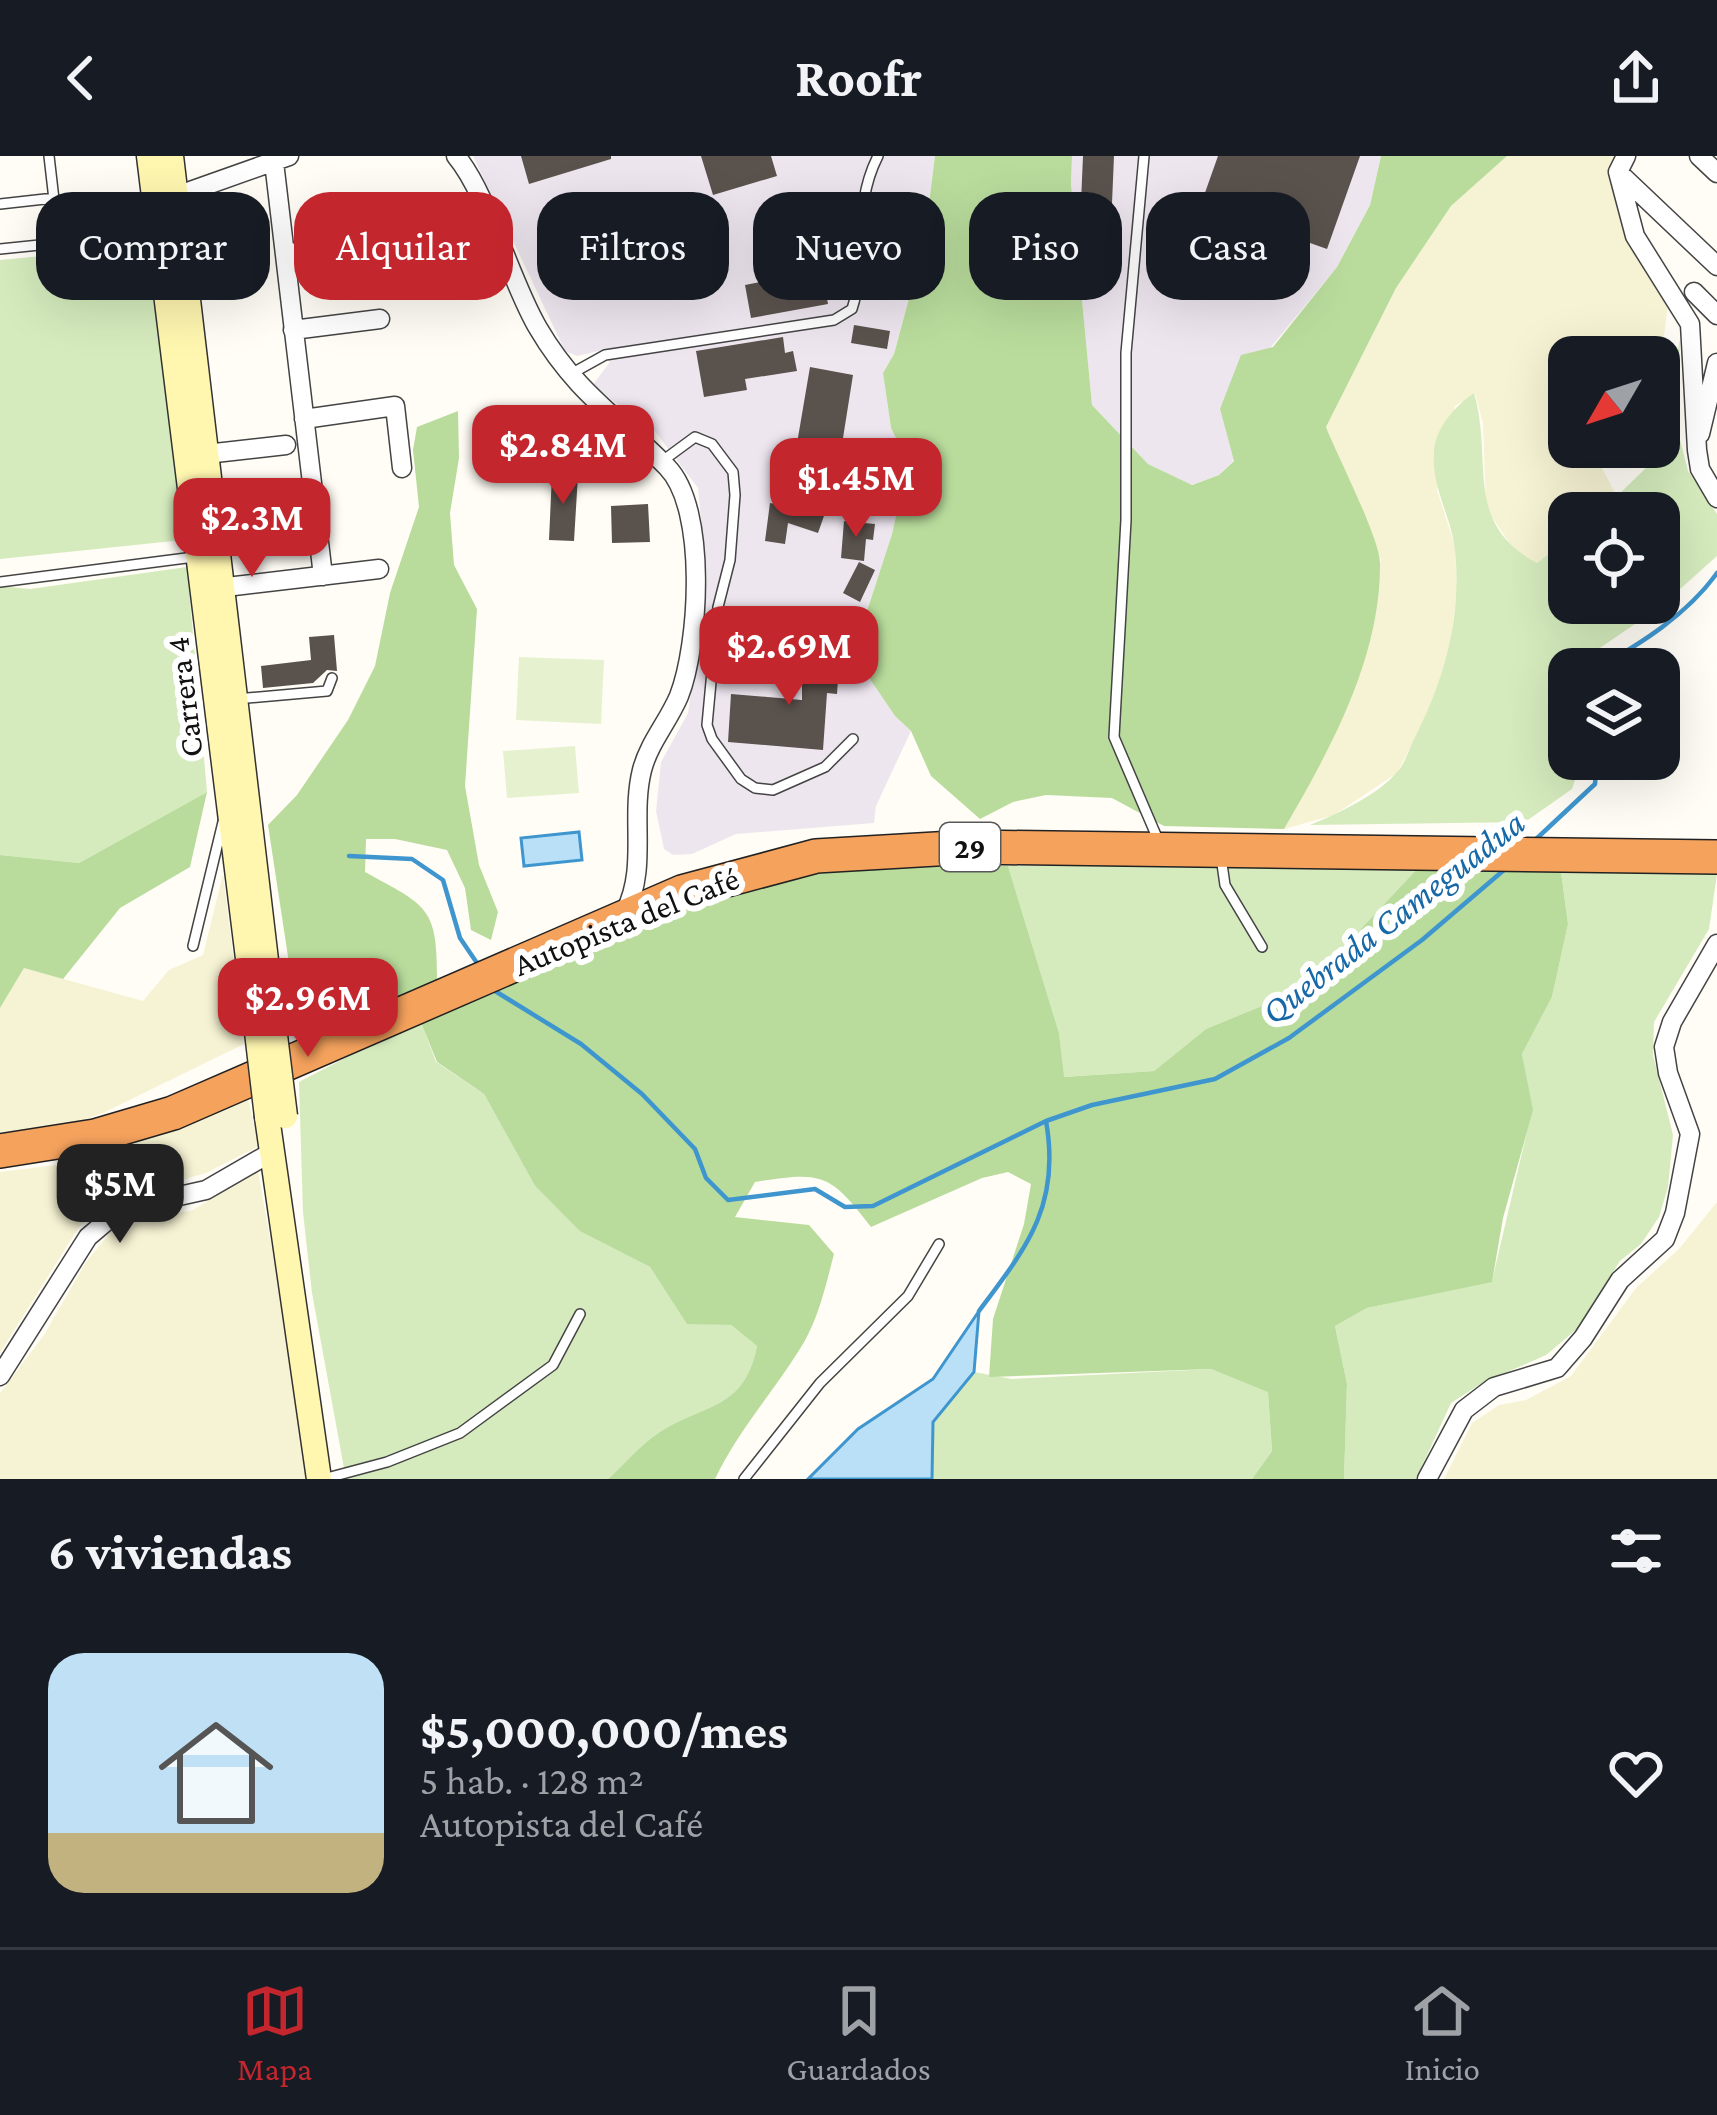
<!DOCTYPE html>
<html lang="es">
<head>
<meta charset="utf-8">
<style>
	:root { --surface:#171b24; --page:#242831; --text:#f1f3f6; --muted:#9ea1a6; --line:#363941; --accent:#c4262e }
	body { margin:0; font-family:"Crimson Pro",serif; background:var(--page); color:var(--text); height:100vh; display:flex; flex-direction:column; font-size:45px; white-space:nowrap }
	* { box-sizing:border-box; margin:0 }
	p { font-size:39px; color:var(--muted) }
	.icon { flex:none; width:66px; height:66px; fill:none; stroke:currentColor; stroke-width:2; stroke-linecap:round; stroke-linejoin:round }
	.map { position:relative; height:1323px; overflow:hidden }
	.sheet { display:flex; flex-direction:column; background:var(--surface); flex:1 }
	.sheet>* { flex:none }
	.top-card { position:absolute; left:36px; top:36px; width:1647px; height:108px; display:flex; gap:24px }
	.needle { width:78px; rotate:231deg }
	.tools { position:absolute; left:1548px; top:180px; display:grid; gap:24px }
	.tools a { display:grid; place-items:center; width:132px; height:132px; border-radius:24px; background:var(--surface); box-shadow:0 12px 48px #0002; font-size:60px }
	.price { position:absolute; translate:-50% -102px; padding:0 27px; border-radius:24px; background:var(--accent); color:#fff; font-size:39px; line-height:78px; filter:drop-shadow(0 3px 6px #0008) }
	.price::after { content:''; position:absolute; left:50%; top:72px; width:36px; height:27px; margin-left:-18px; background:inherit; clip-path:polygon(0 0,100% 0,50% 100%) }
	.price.active { background:#222; color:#fff }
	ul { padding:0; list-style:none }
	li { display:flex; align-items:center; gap:36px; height:300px; padding:0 48px }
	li+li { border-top:3px solid var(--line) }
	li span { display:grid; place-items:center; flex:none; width:336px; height:240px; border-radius:36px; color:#555 }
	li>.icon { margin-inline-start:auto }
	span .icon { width:144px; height:144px; fill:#fffc; stroke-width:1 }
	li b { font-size:51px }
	h2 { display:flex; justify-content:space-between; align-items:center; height:144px; padding:0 48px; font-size:51px }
	.chip { padding:0 42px; border-radius:36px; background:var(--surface); box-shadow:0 12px 48px #0002; font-size:42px; line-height:108px }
	.chip.active { background:var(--accent); color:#fff }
	header { display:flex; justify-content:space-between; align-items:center; height:156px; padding:0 48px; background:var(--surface); font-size:54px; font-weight:700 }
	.tab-bar { display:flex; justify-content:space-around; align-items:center; height:168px; border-top:3px solid var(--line); background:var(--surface); font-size:33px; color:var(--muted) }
	.tab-bar a { display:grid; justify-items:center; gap:6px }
	.tab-bar .active { color:var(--accent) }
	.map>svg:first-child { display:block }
	.industrial { fill:#eee6ef }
	.farmland { fill:#f6f3d4 }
	.green { fill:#d5ebbd }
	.forest { fill:#b9dc9c }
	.pitch { fill:#e6f2cf }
	.water { fill:#b9e0f7; stroke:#3f96cf; stroke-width:3 }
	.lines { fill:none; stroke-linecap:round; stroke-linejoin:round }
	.stream { stroke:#3f96cf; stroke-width:4.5 }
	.building { fill:#5a524d }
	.lane-casing { stroke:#444; stroke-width:12 }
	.street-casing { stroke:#444; stroke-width:21 }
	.secondary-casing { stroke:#333; stroke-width:27 }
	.highway-casing { stroke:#222; stroke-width:36 }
	.lane { stroke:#fff; stroke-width:9 }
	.street { stroke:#fff; stroke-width:18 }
	.secondary { stroke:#fff6b0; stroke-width:24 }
	.highway { stroke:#f5a25d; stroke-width:33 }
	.secondary-bridge-casing { stroke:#333; stroke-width:27; stroke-linecap:butt }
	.secondary-bridge { stroke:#fff6b0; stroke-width:24 }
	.labels { text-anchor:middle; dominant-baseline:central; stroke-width:12; stroke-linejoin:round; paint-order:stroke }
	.shield { fill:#fff; stroke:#585858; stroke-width:3 }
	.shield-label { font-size:30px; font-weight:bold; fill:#111 }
	.street-label { font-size:33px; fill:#111; stroke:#fff }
	.water-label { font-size:36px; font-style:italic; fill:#1768a6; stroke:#fff }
</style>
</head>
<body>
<header><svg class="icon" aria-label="back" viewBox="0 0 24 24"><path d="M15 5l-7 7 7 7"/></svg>Roofr<svg class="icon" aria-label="share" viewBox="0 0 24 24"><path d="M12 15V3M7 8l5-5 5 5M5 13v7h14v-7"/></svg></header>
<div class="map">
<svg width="1717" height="1323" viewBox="0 0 1717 1323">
	<rect width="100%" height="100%" fill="#fffdf5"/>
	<path class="industrial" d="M473,0H935L924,87L894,198L883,217L891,272L908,306L892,378L853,497L895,560L911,575L876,650L874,667L736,678L692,698L673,699L664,693L656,655L661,606L688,557L707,424L698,332L654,274L592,230L610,206L603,194L577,200L565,195Z
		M1072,0H1381L1370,49L1337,111L1220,253L1234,304L1219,319L1191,329L1148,308L1092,249L1071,28Z"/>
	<path class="farmland" d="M1507,0H1616L1612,20L1668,147L1659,222V201H1569V291H1591L1617,341L1600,357H1569V383L1537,407L1514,394L1486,352L1483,267L1475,238L1455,250L1437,334L1455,390L1457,435L1449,498L1432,549L1397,617L1334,659L1284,673L1303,640L1381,404L1326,271L1396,132L1451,50Z
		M223,718L244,888L103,957L50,976L0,983V852L24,812L143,845L169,814L203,799Z
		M247,939L259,990L206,1017L110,1044L79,1071L0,1197V1016L80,1006Z
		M258,1015L303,1266L319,1323H0V1237L44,1179L86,1106L113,1073L144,1059L191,1055Z
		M1717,1046V1323H1444L1472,1267L1499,1249L1526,1244L1571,1220L1636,1132L1679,1093Z"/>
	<path class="green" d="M149,90L183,384L0,403V104Z
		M1680,183L1677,272L1688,315L1717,358V400L1660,451L1569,513L1560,531L1569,556V603H1582L1572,633L1525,666L1310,669C1337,658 1378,639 1397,616C1405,608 1409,593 1414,583C1444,525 1462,462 1455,395C1452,361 1431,332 1434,296C1435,272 1456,249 1474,237C1494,306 1462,367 1537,407L1569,383V447H1659V357H1600L1658,300C1658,265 1673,222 1680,183Z
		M187,411L207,636L79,707L0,699V430L30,433Z
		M1123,709L1417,713L1341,794L1291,838L1206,873L1154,915L1063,921L1059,877L1008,710Z
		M1561,716L1717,718L1709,773L1654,866L1653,899L1673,979L1668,1031L1659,1061L1641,1088L1620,1105L1577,1173L1546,1199L1482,1227L1451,1247L1416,1323H1344L1347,1228L1335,1170L1367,1152L1492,1125L1532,954L1522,898L1552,841L1568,768Z
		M420,863L436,906L484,938L535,1030L581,1075L650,1111L687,1167L731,1169L757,1190C744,1256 702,1247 657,1278C639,1290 624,1309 608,1323H346L312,1137L303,1056L299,926Z
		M1211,1213L1268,1235L1272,1295L1252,1323H932L933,1266L974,1216L1012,1223Z"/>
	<path class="forest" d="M935,0H1072L1071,28L1092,249L1148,308L1192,329L1219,319L1234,305L1220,253L1241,199L1273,191L1337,111L1370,49L1381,0H1507L1451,50L1396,132L1326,271C1337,299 1380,383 1380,407C1381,502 1330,594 1284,673L1164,670L1112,642L1046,639L1013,646L980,663L931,620L911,575L895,560L853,498L892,378L908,306L891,272L883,217L894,198L924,87Z
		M458,255L459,302L450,357L454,409L477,453L465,630L479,709L498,756L491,784L471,774L465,732L447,694L395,683H366L365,716C429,751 438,751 437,829L301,886L268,669L297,639L348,564L375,510L390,437L419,351L413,294L417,271Z
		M207,636L190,711L120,752L63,823L24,812L0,852V699L79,707Z
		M927,707L1008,710L1059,877L1064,921L1154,915L1206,873L1291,838L1341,794L1417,713L1561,716L1568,768L1552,841L1522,898L1533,954L1503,1062L1492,1126L1367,1152L1335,1170L1347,1228L1344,1323H1252L1272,1295L1268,1236L1211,1213L989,1221L993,1163L1024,1068L1031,1028L1008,1016L982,1022L871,1071C830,1017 822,1015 755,1026L735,1061L809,1069L834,1098C825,1132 818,1166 798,1196C770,1240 738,1275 715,1323H608C624,1309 639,1290 657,1278C702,1247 744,1256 757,1190L731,1169L687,1168L650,1111L580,1075L535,1030L484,938L437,906L420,864L662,755L820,715Z"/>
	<path class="pitch" d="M519,501L604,504L601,568L516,564Z
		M575,590L579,637L507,642L503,595Z"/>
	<path class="water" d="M579,676L582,704L524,710L521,682Z
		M979,1155L974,1216L933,1266L932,1323H808L858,1273L933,1223Z"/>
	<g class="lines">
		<path class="stream" d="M1596,513C1640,488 1687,459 1717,417
			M1534,685L1595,628L1597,603
			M349,700L412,703L443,724L460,782L479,810
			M495,835L581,888L642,938L695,993L706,1022L728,1044L815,1033L845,1051L873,1050L1046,965L1092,949L1215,923L1289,882L1422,784L1504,714
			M979,1155C1027,1091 1061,1049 1046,965"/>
	</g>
	<path class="building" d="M521,0H611V3L529,28Z
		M701,0H771L777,20L713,39Z
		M1083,0H1114L1112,47L1081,46Z
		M1218,0H1360L1327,93L1201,48Z
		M348,47L355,70L325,78L318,56Z
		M1198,58L1234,102L1232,121L1208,123L1177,89L1186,64L1195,66Z
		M822,114L828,148L751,162L745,129Z
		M854,169L890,175L887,193L851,187Z
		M783,181L785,197L793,195L797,215L745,223L747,234L704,241L696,195Z
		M810,211L853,219L843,282L849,284L840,313L794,305Z
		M552,318L578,319L574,385L549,384Z
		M770,347L825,357L818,377L788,367L785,388L765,385Z
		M648,348L650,386L612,387L611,350Z
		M844,365L875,368L873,384L866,383L864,405L841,402Z
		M859,406L875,414L860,446L843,437Z
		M334,479L337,515L327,514L313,527L263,532L261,510L311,504L309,481Z
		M802,491L840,494L837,538L827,537L823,594L728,586L731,538L802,544Z"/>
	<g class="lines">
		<defs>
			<path id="lane" d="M49,0L59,87L158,77
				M1144,0L1126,197V364L1114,581L1159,686
				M0,48L54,42
				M0,93L59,87
				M569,219L605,199L834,164L852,153C869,100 851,53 878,0
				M661,306L695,281L712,288L733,316L735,339L730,404L718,451L707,569L712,583L741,623L755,632L773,634L825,611L853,583
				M0,426L194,401
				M236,543L327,535L332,522
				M1221,701L1225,729L1262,791
				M193,790L223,666
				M323,1323L387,1306L460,1277L553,1209L580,1158
				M744,1323L820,1227L908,1140L939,1088"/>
			<path id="street" d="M456,0C488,38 510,125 538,172C576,237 618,261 667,311C708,353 699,489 679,540C668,566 649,587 642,614C630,662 648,711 625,756
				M1626,0L1618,16L1635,80L1690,168L1697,294L1700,313L1717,342
				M1699,0L1717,17
				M274,6L323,420
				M1618,16L1717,110
				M165,44L289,0
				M285,98L490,70
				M1694,136L1717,159
				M293,174L380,163
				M304,263L395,250L402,312
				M1700,278L1717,207
				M206,298L286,289
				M209,433L379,413
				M0,1220L88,1081L121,1053L206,1034L272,996
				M1427,1323L1464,1254L1494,1231L1557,1212L1583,1182L1620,1124L1665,1083L1675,1057L1690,978L1668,917L1664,891L1672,866L1717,788"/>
			<path id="secondary" d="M149,0L255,859
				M171,0L272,855
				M267,961L319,1323"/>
			<path id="highway" d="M0,995L95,980L173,957L682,736L816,700L970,691L1717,701"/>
		</defs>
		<use href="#lane" class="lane-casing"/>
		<use href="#street" class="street-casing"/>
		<use href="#secondary" class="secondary-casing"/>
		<use href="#highway" class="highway-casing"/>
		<use href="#lane" class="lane"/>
		<use href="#street" class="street"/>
		<use href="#secondary" class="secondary"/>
		<use href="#highway" class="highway"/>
		<defs>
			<path id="secondary-bridge" d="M272,855L285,960
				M255,859L267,961"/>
		</defs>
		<use href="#secondary-bridge" class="secondary-bridge-casing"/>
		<use href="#secondary-bridge" class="secondary-bridge"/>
	</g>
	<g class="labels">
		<rect class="shield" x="940" y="667" width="60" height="48" rx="9"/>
		<g class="shield-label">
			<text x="970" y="691">29</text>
		</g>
		<g class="street-label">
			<text transform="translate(184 541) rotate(-97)">Carrera 4</text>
			<text transform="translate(626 765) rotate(-22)">Autopista del Café</text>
		</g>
		<g class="water-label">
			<text transform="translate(1393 761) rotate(-38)">Quebrada Cameguadua</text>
		</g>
	</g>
</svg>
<div class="tools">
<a><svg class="needle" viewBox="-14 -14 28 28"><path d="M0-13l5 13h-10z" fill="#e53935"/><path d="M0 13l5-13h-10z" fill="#9ea1a6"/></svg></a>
<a><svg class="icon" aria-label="locate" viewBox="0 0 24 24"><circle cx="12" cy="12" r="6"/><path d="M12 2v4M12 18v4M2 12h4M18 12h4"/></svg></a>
<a><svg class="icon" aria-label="layers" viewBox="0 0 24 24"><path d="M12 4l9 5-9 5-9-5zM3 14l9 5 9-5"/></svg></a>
</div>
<b class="price" style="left:563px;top:351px">$2.84M</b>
<b class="price" style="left:856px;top:384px">$1.45M</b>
<b class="price" style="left:252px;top:424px">$2.3M</b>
<b class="price" style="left:789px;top:552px">$2.69M</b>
<b class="price" style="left:308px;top:904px">$2.96M</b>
<b class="price active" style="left:120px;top:1090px">$5M</b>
<div class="top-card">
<a class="chip">Comprar</a>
<a class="chip active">Alquilar</a>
<a class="chip">Filtros</a>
<a class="chip">Nuevo</a>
<a class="chip">Piso</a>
<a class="chip">Casa</a>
</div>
</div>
<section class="sheet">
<h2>6 viviendas<svg class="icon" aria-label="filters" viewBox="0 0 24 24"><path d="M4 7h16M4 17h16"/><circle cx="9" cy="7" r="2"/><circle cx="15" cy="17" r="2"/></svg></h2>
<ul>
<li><span style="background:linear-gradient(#bfe0f5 75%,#c2b280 0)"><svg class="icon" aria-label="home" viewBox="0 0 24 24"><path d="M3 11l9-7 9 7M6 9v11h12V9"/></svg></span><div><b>$5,000,000/mes</b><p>5 hab. · 128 m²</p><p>Autopista del Café</p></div><svg class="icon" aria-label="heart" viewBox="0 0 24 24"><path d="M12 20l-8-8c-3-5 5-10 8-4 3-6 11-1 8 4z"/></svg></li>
</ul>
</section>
<nav class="tab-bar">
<a class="active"><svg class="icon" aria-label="map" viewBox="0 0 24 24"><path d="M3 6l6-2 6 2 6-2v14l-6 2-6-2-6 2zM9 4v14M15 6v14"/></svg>Mapa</a>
<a><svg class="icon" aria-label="saved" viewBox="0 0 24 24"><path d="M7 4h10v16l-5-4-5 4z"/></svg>Guardados</a>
<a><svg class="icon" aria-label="home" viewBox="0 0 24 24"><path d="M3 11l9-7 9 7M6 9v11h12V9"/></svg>Inicio</a>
</nav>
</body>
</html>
